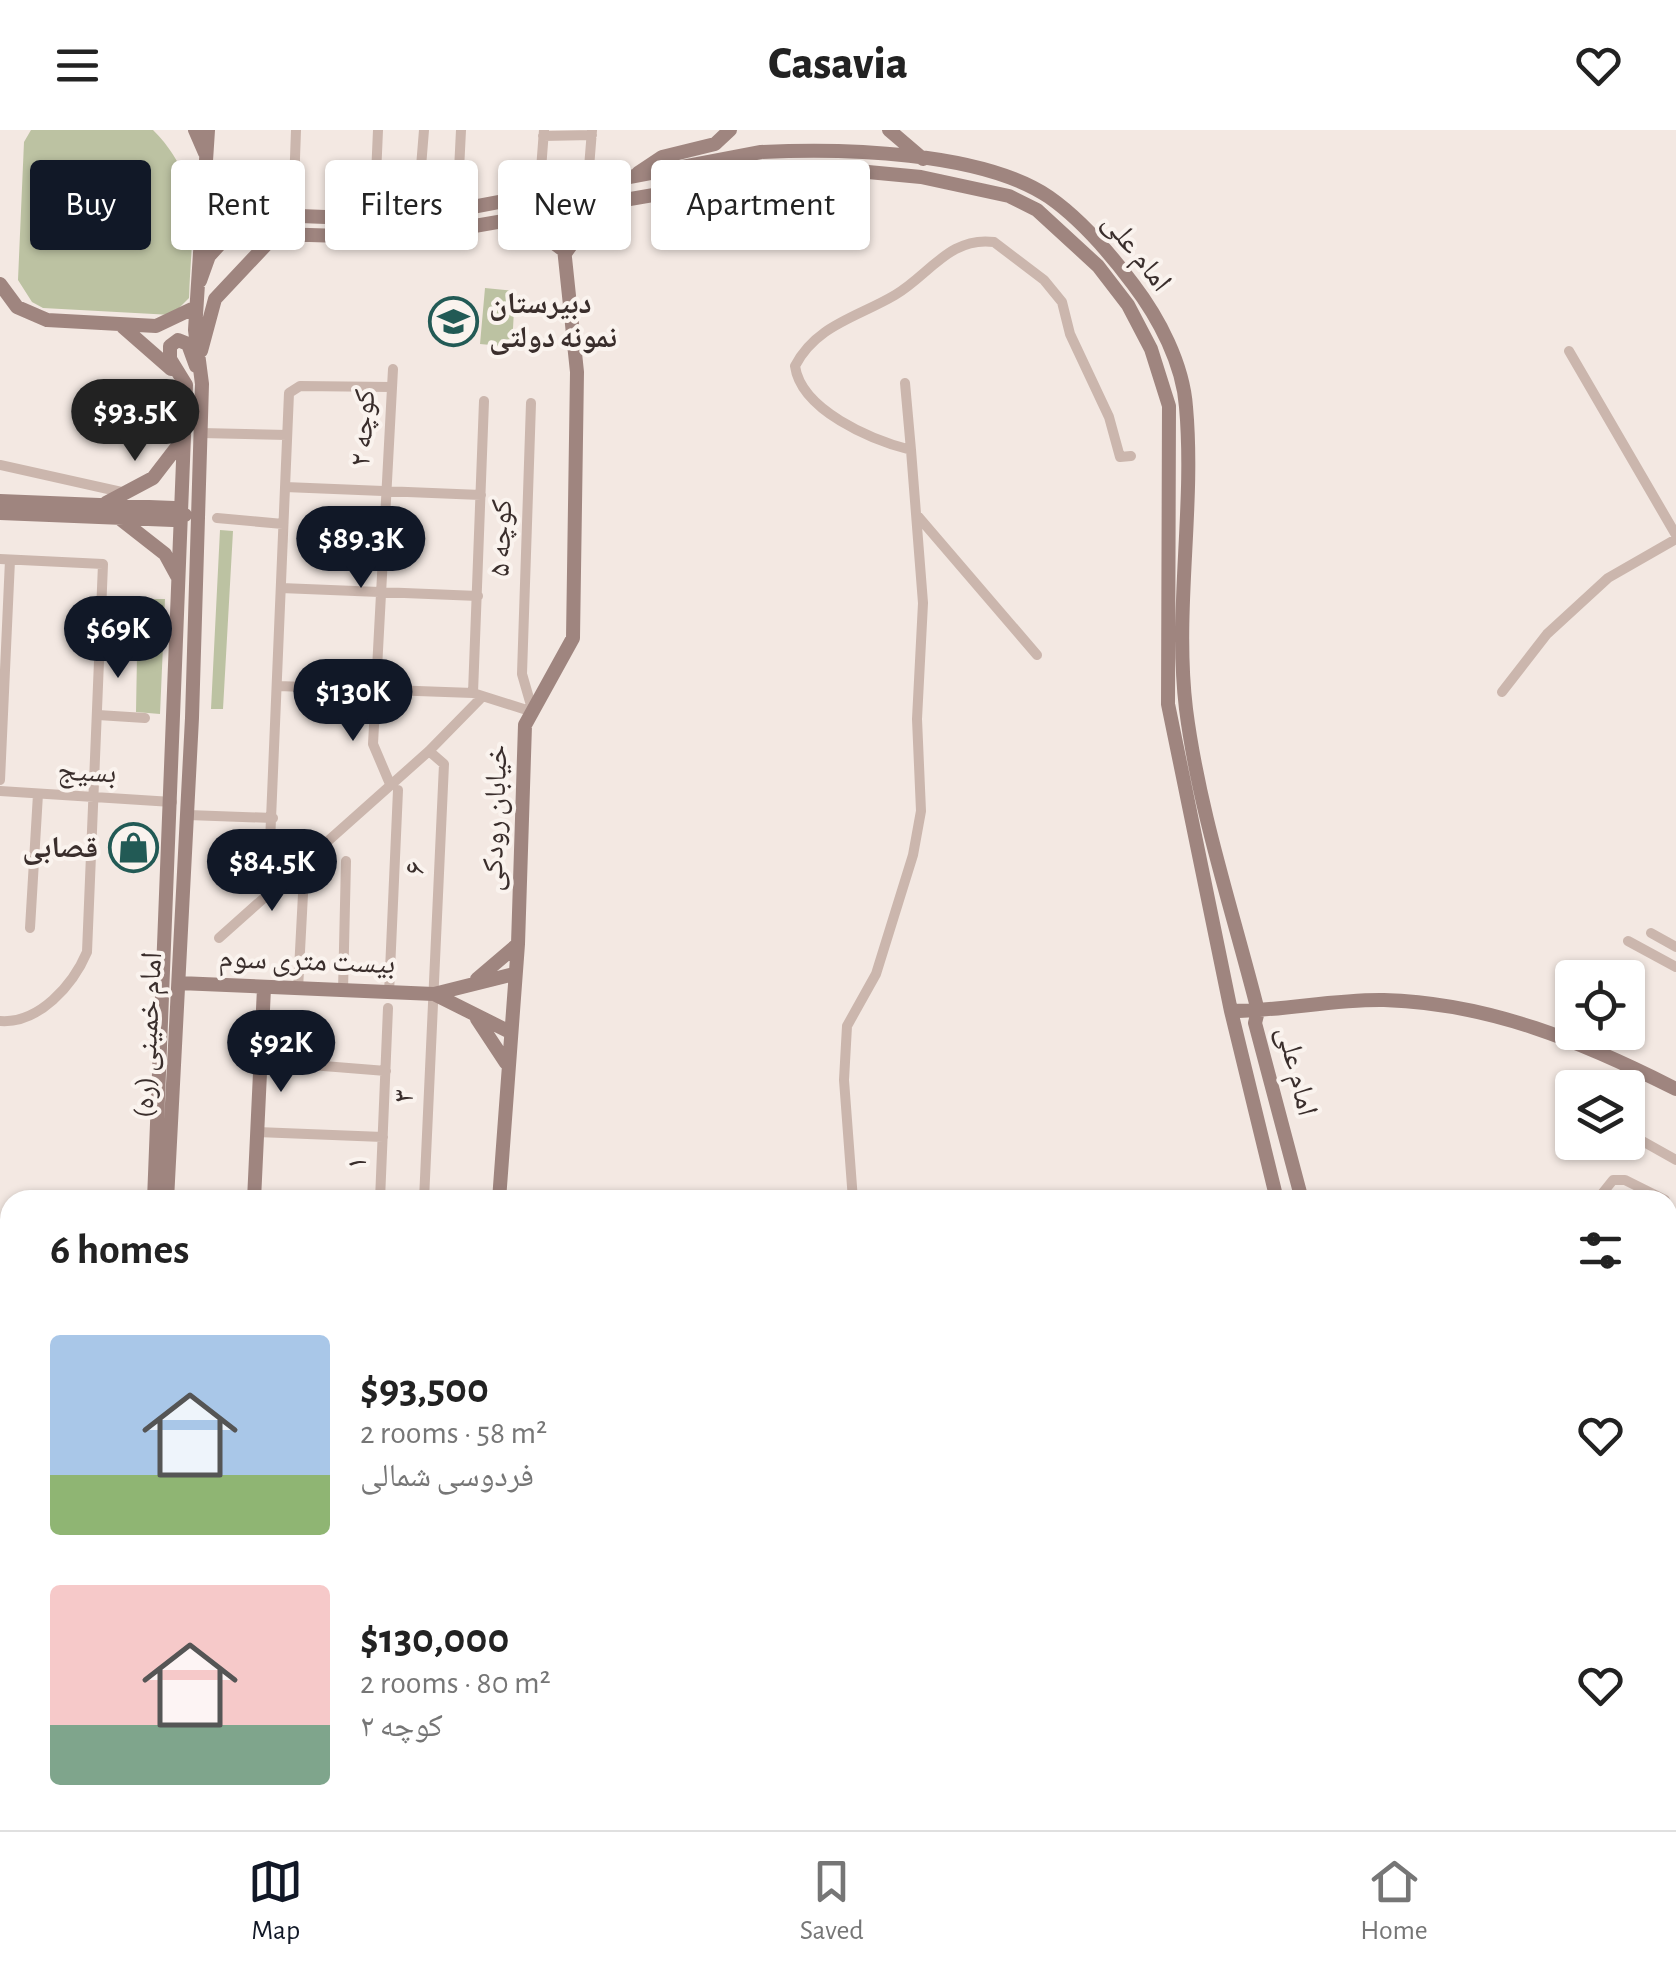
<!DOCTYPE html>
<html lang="en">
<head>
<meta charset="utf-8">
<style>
	:root { --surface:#fff; --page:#f2f2f2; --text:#222; --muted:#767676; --line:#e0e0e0; --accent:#111827 }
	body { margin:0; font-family:"Alegreya Sans","Noto Naskh Arabic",sans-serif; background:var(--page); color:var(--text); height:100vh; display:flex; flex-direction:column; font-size:38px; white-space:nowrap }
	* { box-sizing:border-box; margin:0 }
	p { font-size:32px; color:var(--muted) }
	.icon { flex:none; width:55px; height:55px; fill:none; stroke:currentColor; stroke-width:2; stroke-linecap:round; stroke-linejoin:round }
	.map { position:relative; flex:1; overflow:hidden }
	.details { position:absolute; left:0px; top:1060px; width:1678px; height:640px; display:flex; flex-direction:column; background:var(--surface); border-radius:30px 30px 0 0; box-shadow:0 2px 8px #0004 }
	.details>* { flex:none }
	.hud { position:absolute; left:30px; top:30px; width:1000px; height:90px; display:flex; gap:20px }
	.controls { position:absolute; left:1555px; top:830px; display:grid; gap:20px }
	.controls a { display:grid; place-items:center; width:90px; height:90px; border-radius:10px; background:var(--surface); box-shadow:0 2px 8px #0004; font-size:50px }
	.price { position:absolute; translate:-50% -85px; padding:0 22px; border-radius:35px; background:var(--accent); color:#fff; font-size:32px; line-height:65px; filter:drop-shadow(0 2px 5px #0008) }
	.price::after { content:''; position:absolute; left:50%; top:60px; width:30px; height:22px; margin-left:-15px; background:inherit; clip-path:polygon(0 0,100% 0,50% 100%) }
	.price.selected { background:#222; color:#fff }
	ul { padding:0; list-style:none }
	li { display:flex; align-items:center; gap:30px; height:250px; padding:0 50px }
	li span { display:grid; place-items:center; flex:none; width:280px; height:200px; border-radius:10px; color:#555 }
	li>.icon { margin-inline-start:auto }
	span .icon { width:120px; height:120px; fill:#fffc; stroke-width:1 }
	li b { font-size:42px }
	h2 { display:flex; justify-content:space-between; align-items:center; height:120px; padding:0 50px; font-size:42px }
	.pill { padding:0 35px; border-radius:10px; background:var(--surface); box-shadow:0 2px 8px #0004; font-size:35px; line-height:90px }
	.pill.selected { background:var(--accent); color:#fff }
	header { display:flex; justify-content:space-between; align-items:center; height:130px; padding:0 50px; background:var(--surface); font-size:45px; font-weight:800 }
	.tab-bar { display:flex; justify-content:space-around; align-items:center; height:140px; border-top:2px solid var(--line); background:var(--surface); font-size:28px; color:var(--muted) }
	.tab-bar a { display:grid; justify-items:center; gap:5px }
	.tab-bar .selected { color:var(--accent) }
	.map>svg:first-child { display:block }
	.green { fill:#bcc2a2 }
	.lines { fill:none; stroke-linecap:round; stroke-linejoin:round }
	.minor { stroke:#cbb6ad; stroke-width:10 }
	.secondary { stroke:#9f857f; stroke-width:14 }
	.labels { text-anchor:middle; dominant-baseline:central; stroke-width:8; stroke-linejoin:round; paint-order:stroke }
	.street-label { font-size:30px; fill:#3a2e2c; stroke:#faf3ee }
	.poi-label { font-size:30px; font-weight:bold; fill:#3a2e2c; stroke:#faf3ee; text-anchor:start }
</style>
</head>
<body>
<header><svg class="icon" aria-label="menu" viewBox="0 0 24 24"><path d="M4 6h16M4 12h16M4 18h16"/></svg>Casavia<svg class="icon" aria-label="heart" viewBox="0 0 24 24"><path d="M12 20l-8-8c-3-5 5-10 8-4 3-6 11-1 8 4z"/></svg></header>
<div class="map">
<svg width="1676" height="1700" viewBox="0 0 1676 1700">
	<rect width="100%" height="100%" fill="#f3e8e2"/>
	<path class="green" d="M31,0H153C205,52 191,101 189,168L172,185L43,178L32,172L18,150L24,12Z
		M485,158L515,161L512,217L480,214Z
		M220,400L233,401L223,579H211Z
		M138,469H165L160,584L136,582Z"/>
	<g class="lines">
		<path class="minor" d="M543,6L592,5
			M421,37L424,0
			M294,56L296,0
			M574,59L589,38L592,0
			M539,66L544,0
			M375,69L378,0
			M457,81L461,0
			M1569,221L1676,405
			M905,253L911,320C871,310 801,280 795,236C816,195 858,187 895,165C929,145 950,106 994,112L1044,150L1062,172L1070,204L1109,287L1120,327L1131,326
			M201,303L287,305
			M0,335L126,363
			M285,357L481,365
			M916,384L1037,525
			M217,388L283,394
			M0,429L103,434L87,822C73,855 39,894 0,891
			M281,458L478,466
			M278,556L473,563L533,582L522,544L531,273
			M1502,562L1547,504L1608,448L1676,409
			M473,563L484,271
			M98,585L145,588
			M0,650L10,430
			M390,654L373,614L393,239
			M0,661L172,672
			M188,685L273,688
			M268,760L289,263L300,256L391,257
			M30,798L38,664
			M1651,803L1676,817
			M219,808L429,621L480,569
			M1628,811L1676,837
			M298,859L304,745
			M343,861L346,731
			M389,863L398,660
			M261,931L386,941
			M257,1002L383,1007
			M1628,1003L1676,1030
			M254,1068L298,1070
			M380,1070L388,878
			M424,1070L444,634L429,621
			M853,1070L844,950L847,896L876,844L913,725L921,681L917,589L923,473L911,320
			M1597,1070L1613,1050H1625L1665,1070
			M1668,1118L1676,1122
			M1668,1212L1676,1197
			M1668,1257L1676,1262
			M0,1318L10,1319
			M1668,1339L1676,1345
			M0,1388L10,1389
			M1668,1391L1676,1397
			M0,1453L10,1454
			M1668,1463L1676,1462
			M0,1521L10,1522
			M1668,1558L1676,1556
			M1668,1608L1676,1607
			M0,1615H10
			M1420,1690L1424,1700
			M1521,1690L1523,1700
			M355,1700V1690
			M400,1700V1690
			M830,1700L832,1690
			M1532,1700L1585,1693"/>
		<path class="secondary" d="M195,0L205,23
			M889,0L923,29
			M638,43L662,27L715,14L730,0
			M206,56L226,76L246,84L404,90L761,22C841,18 981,21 1049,67C1082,90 1109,122 1133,154C1159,188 1183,234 1186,277C1195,377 1174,480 1186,579C1199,681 1233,782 1258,881L1255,893L1302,1070
			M520,88L566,122L602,73
			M200,151L209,126L220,114L248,103L405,108L815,37L921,47L1009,66L1037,80L1098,136L1128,175L1151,219L1169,276L1168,574L1231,881L1277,1070
			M0,154L17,177L47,190L156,196L196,177
			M123,197L171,239
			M201,221L215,169L278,102
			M186,255L170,229V216L178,210L188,214L196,236
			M0,371L174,378L182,384
			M106,373L153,348L183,309
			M0,383L173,390L185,385
			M119,388L165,424L177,446
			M477,849L518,814
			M179,853L434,864L514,844
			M434,864L510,902
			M1231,881C1283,881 1333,869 1384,870C1490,873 1583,912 1676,959
			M477,889L506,933
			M154,1070L186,255
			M167,1070L192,588L202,254L195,200L208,0
			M254,1070L264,858
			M499,1070L518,814L525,595L573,508L577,242L560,80
			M1668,1573L1676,1572
			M1668,1595L1676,1594
			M0,1682L10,1683
			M221,1690L222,1700
			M1305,1690L1306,1700
			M1324,1690L1325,1700
			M0,1693L148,1700
			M473,1700V1690
			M1358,1700L1365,1690"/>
	</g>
	<defs>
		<symbol id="school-ring" viewBox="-11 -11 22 22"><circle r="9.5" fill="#faf3ee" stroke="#225a55" stroke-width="1.5"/><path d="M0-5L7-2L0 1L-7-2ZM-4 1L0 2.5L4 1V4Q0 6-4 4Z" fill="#225a55"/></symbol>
		<symbol id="shop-ring" viewBox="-11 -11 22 22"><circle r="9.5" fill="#faf3ee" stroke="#225a55" stroke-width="1.5"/><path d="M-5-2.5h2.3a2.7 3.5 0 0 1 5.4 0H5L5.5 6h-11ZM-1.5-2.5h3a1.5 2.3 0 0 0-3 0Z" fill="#225a55"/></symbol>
	</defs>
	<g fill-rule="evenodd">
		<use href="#school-ring" x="426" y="164" width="55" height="55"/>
		<use href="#shop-ring" x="106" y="690" width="55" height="55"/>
	</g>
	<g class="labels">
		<g class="street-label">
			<text transform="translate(1137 122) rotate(52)">امام علی</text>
			<text transform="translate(363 298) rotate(-86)">کوچه ۲</text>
			<text transform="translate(501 408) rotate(-88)">کوچه ۵</text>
			<text transform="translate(87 642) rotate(3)">بسیج</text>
			<text transform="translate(495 688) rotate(-88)">خیابان رودکی</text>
			<text transform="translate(415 738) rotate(-87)">۶</text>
			<text transform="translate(307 831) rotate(2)">بیست متری سوم</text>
			<text transform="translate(148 905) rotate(-87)">امام خمینی (ره)</text>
			<text transform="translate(1297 941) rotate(76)">امام علی</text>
			<text transform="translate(404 966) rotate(-87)">۳</text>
			<text transform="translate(357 1033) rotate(-87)">۱</text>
		</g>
		<g class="poi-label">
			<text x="489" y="174">دبیرستان<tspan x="489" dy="34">نمونه دولتی</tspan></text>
			<text x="98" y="718" text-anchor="end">قصابی</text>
		</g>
	</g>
</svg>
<div class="controls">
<a><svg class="icon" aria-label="locate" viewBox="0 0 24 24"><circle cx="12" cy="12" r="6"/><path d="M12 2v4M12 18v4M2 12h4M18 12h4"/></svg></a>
<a><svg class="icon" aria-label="layers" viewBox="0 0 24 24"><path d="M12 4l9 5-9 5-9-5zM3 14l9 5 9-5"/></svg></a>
</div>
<b class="price selected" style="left:135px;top:334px">$93.5K</b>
<b class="price" style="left:361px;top:461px">$89.3K</b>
<b class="price" style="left:118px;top:551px">$69K</b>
<b class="price" style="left:353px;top:614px">$130K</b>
<b class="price" style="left:272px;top:784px">$84.5K</b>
<b class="price" style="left:281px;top:965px">$92K</b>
<div class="hud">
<a class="pill selected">Buy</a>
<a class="pill">Rent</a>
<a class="pill">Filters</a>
<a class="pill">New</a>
<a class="pill">Apartment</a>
</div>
<section class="details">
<h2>6 homes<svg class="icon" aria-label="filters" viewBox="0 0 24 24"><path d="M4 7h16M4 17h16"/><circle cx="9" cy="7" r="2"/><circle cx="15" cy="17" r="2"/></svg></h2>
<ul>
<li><span style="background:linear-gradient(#a9c7e8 70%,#8fb573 0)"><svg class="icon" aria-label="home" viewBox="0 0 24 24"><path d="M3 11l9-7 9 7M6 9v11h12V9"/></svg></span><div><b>$93,500</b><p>2 rooms · 58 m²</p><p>فردوسی شمالی</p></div><svg class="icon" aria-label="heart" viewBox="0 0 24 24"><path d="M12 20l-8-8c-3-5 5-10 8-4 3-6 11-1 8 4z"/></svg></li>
<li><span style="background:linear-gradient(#f6c9c9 70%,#7fa58c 0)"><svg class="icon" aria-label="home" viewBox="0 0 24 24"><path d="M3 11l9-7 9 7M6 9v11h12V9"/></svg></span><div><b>$130,000</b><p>2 rooms · 80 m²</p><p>کوچه ۲</p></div><svg class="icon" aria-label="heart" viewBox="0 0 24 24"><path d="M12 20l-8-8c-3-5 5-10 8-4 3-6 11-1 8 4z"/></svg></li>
</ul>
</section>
</div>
<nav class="tab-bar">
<a class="selected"><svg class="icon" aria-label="map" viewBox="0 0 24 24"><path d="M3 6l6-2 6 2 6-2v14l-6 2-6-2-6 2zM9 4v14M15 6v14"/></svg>Map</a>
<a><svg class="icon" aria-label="saved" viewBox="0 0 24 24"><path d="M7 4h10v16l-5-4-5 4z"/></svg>Saved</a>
<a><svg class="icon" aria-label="home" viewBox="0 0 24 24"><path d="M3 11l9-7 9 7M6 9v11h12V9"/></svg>Home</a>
</nav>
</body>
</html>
